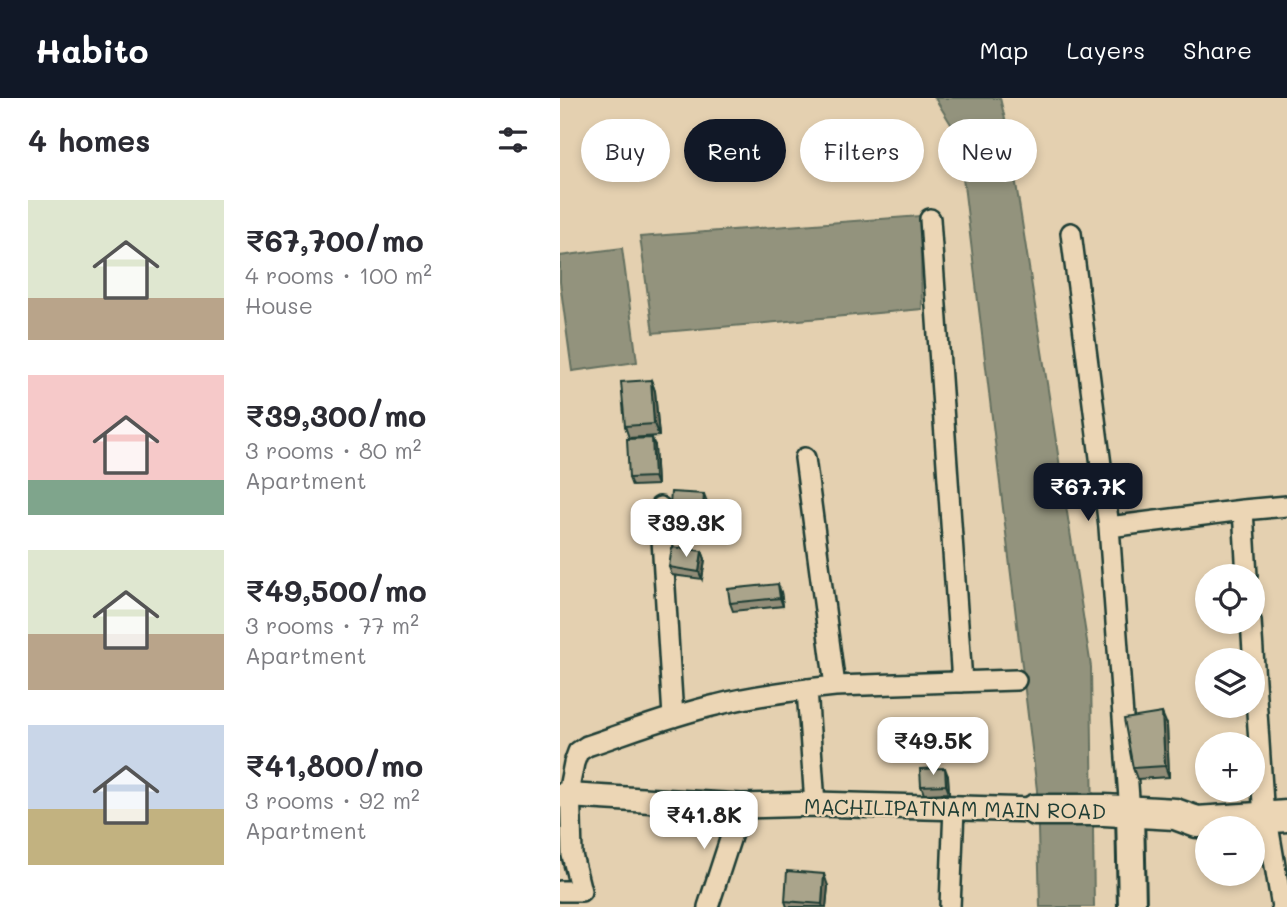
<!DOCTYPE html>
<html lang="en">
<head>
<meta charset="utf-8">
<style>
	:root { --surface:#fff; --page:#f2f2f3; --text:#2b2b33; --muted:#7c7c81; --accent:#111827 }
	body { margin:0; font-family:Mali,sans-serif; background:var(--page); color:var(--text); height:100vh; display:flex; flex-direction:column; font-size:26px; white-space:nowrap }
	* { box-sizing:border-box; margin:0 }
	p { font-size:23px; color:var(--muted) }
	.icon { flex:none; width:38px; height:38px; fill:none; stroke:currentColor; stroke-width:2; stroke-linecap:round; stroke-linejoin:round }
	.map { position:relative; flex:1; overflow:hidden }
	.drawer { display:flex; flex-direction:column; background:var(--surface); width:560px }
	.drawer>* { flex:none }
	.hud { position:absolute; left:21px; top:21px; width:600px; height:63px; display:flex; gap:14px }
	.fabs { position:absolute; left:635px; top:466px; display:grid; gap:14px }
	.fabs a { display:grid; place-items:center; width:70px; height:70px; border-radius:50%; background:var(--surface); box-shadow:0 4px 10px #0003; font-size:35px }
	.price { position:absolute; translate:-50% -60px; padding:0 16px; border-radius:14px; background:#fff; color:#222; font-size:23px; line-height:46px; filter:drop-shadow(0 2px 4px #0008) }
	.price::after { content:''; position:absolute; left:50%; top:42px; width:21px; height:16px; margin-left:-10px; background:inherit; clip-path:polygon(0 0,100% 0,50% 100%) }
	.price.current { background:var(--accent); color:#fff }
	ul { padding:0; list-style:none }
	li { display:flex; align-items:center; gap:21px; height:175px; padding:0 28px }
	li span { display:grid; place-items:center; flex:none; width:196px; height:140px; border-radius:0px; color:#555 }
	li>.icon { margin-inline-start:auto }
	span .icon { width:84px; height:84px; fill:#fffc; stroke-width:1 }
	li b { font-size:30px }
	h2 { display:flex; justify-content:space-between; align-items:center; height:84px; padding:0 28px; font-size:30px }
	.pill { padding:0 24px; border-radius:32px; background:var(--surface); box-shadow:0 4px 10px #0003; font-size:24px; line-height:63px }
	.pill.current { background:var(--accent); color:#fff }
	header { display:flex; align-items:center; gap:42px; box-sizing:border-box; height:98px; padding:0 35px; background:var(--accent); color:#fff }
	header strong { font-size:33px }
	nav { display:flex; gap:38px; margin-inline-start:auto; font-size:24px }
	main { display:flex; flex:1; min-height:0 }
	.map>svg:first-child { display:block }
	.water { fill:#93937d; stroke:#657160; stroke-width:2 }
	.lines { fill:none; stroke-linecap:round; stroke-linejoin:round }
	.minor-casing { stroke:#1f3d34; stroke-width:24 }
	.tertiary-casing { stroke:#1f3d34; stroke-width:28 }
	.secondary-casing { stroke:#1f3d34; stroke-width:32 }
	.primary-casing { stroke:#1f3d34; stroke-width:35 }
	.minor { stroke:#ecd6b5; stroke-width:19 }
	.tertiary { stroke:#ecd6b5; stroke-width:23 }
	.secondary { stroke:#ecd6b5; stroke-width:26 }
	.primary { stroke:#ecd6b5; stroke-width:30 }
	.wall { fill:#928d78; stroke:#1f3d34; stroke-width:2 }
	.shaded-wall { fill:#777361; stroke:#1f3d34; stroke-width:2 }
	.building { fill:#aaa48b; stroke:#1f3d34; stroke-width:2 }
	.labels { text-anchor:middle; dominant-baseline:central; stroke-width:5; stroke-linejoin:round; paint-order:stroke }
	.street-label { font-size:21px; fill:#1f3d34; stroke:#ecd6b5 }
</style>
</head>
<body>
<header>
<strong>Habito</strong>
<nav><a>Map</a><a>Layers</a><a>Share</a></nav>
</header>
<main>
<section class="drawer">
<h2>4 homes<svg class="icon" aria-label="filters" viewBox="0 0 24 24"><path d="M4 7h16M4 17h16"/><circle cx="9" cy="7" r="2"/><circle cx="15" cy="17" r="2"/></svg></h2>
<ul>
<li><span style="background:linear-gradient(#dfe7d0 70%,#b9a48a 0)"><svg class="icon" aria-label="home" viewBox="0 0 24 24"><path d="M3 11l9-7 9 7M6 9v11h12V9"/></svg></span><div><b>₹67,700/mo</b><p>4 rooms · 100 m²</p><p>House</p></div></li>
<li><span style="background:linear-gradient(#f6c9c9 75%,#7fa58c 0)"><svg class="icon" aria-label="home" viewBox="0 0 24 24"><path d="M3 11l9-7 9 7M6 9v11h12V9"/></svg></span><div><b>₹39,300/mo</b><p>3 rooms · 80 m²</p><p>Apartment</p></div></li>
<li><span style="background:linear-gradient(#dfe7d0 60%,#b9a48a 0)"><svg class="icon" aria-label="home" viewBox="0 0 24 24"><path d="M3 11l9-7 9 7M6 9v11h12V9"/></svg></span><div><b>₹49,500/mo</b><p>3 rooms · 77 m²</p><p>Apartment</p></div></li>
<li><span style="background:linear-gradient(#c9d6e8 60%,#c2b280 0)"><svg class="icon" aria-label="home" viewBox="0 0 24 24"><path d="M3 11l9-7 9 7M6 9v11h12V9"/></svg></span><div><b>₹41,800/mo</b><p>3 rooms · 92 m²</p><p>Apartment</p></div></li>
</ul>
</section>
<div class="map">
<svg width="727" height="809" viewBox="0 0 727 809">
	<rect width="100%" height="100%" fill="#e4d0b0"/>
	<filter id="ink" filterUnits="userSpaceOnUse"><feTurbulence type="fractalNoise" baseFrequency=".0143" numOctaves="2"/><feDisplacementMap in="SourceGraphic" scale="14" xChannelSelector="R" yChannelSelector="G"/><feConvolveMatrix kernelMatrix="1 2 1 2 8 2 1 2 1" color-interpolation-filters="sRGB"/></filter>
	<g filter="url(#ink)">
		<path class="water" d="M375,0H440L448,34L531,569L534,809H480L477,692L404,87L394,31Z
			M360,118L362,211L93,235L80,139Z
			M62,150L77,264L12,273L0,184V158Z"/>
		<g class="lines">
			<defs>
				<path id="minor" d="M370,121L402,584
					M511,135L549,429L570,714
					M245,360L275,588
					M100,409L113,619
					M683,412L727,408
					M549,429L683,412L687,478
					M691,523L703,705
					M247,591L255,706
					M707,721L722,809
					M0,793H21L12,757L10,685L14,665L18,654L27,648C69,634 112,617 156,607C195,597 236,592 275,588L456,582
					M148,809L181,708
					M390,809L394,710"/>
				<path id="tertiary" d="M0,697L181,708L255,706L475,712"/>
				<path id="secondary" d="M570,714L572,809"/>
				<path id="primary" d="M475,712H544L615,716L637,724L727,718"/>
			</defs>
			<use href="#minor" class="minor-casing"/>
			<use href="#tertiary" class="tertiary-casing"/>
			<use href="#secondary" class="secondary-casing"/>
			<use href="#primary" class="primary-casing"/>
			<use href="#minor" class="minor"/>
			<use href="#tertiary" class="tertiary"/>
			<use href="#secondary" class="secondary"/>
			<use href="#primary" class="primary"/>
		</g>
		<path class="wall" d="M91,282L95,293L99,338L69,340L65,328Z
			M95,348L97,387L72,388L69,380Z
			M147,404L145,430L112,428L109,420Z
			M142,453L145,461L142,481L112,477L109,469Z
			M221,494L223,508L173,513L170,505Z
			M607,627L609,679L577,681L573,670Z
			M388,678L389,695L364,696L361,688Z
			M268,788L266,809H227L225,803Z"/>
		<path class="shaded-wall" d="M91,282L95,293L99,338L94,326Z
			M92,340L95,348L97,387L94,379Z
			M144,396L147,404L145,430L142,423Z
			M142,453L145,461L142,481L139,474Z
			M218,486L221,494L223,508L220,500Z
			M602,615L607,627L609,679L605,668Z
			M385,670L388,678L389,695L386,687Z
			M264,776L268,788L266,809H263L262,806Z"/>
		<path class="building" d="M91,282L94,326L65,328L61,284Z
			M92,340L94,379L69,380L67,341Z
			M111,394L144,396L142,423L109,420Z
			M112,449L142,453L139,474L109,469Z
			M218,486L220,500L170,505L168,491Z
			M602,615L605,668L573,670L564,621Z
			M385,670L386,687L361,688L360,671Z
			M227,773L264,776L262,806L225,803Z"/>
	</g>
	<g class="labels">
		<g class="street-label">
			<text transform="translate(395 710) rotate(1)">MACHILIPATNAM MAIN ROAD</text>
		</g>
	</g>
</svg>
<div class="fabs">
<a><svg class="icon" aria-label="locate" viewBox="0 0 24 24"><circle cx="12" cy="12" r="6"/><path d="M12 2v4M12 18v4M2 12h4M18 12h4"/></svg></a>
<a><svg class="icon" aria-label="layers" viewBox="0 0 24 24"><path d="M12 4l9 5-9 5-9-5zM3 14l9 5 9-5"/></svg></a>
<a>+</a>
<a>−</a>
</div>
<b class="price current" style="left:528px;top:425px">₹67.7K</b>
<b class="price" style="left:126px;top:461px">₹39.3K</b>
<b class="price" style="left:373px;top:679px">₹49.5K</b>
<b class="price" style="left:144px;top:753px">₹41.8K</b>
<div class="hud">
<a class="pill">Buy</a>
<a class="pill current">Rent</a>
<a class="pill">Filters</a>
<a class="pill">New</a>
</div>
</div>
</main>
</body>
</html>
